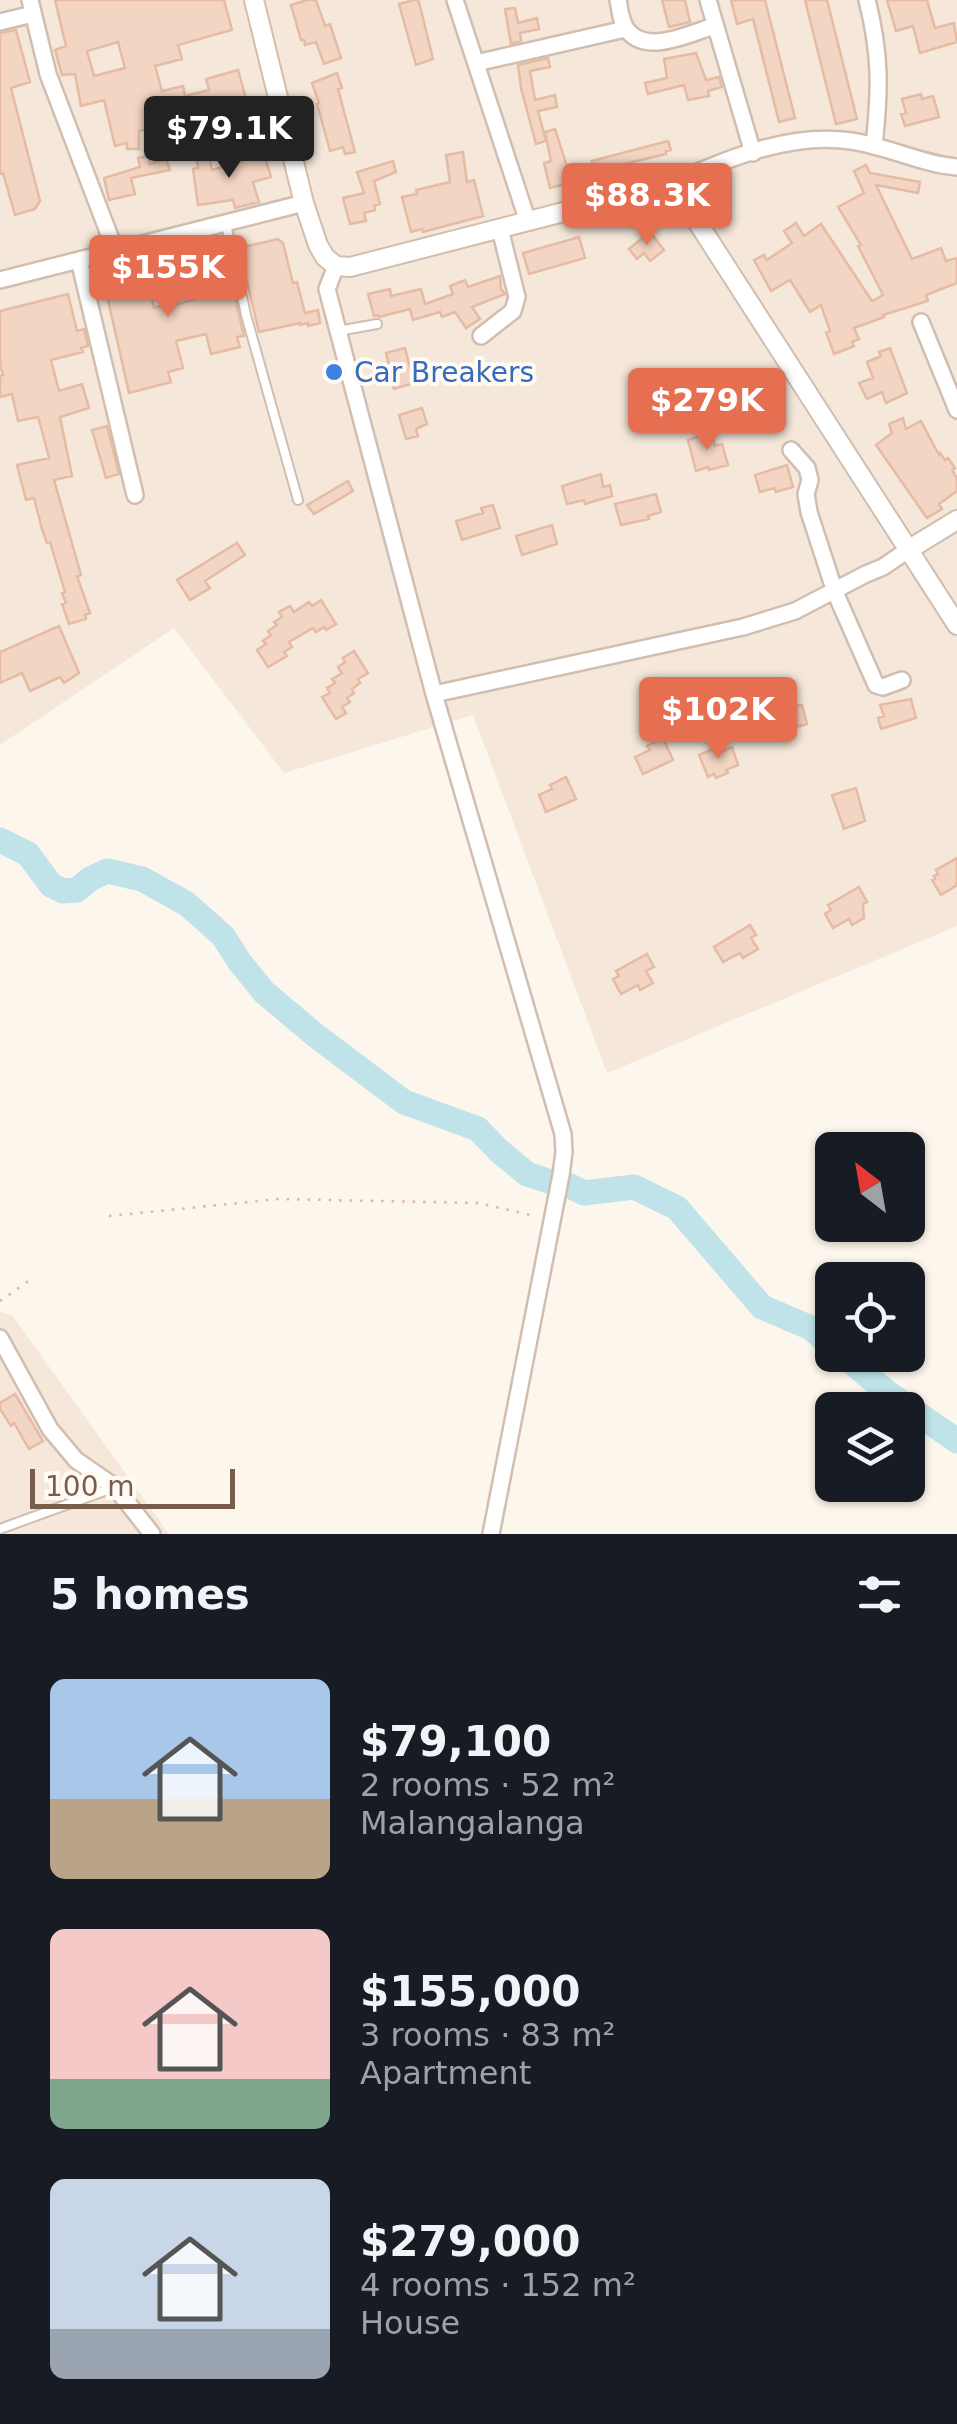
<!DOCTYPE html>
<html lang="en">
<head>
<meta charset="utf-8">
<style>
	:root { --surface:#171b24; --page:#242831; --text:#f1f3f6; --muted:#9ea1a6; --accent:#e76f51 }
	body { margin:0; font-family:"DejaVu Sans",sans-serif; background:var(--page); color:var(--text); height:100vh; display:flex; flex-direction:column; font-size:38px; white-space:nowrap }
	* { box-sizing:border-box; margin:0 }
	p { font-size:32px; color:var(--muted) }
	.icon { flex:none; width:55px; height:55px; fill:none; stroke:currentColor; stroke-width:2; stroke-linecap:round; stroke-linejoin:round }
	.map { position:relative; height:1534px; overflow:hidden }
	.side { display:flex; flex-direction:column; background:var(--surface); flex:1 }
	.side>* { flex:none }
	.needle { width:65px; rotate:329deg }
	.buttons { position:absolute; left:815px; top:1132px; display:grid; gap:20px }
	.buttons a { display:grid; place-items:center; width:110px; height:110px; border-radius:15px; background:var(--surface); box-shadow:0 2px 8px #0004; font-size:50px }
	.scale { position:absolute; left:30px; bottom:25px; width:205px; box-sizing:border-box; padding-left:10px; border:5px solid #7a5c4d; border-top:0; font-size:28px; line-height:35px; white-space:nowrap; color:#7a5c4d; -webkit-text-stroke:8px #fffaf3; paint-order:stroke }
	.price { position:absolute; translate:-50% -85px; padding:0 22px; border-radius:10px; background:var(--accent); color:#fff; font-size:32px; line-height:65px; filter:drop-shadow(0 2px 5px #0008) }
	.price::after { content:''; position:absolute; left:50%; top:60px; width:30px; height:22px; margin-left:-15px; background:inherit; clip-path:polygon(0 0,100% 0,50% 100%) }
	.price.active { background:#222; color:#fff }
	ul { padding:0; list-style:none }
	li { display:flex; align-items:center; gap:30px; height:250px; padding:0 50px }
	li span { display:grid; place-items:center; flex:none; width:280px; height:200px; border-radius:15px; color:#555 }
	li>.icon { margin-inline-start:auto }
	span .icon { width:120px; height:120px; fill:#fffc; stroke-width:1 }
	li b { font-size:42px }
	h2 { display:flex; justify-content:space-between; align-items:center; height:120px; padding:0 50px; font-size:42px }
	.map>svg:first-child { display:block }
	.residential { fill:#f5e8da }
	.lines { fill:none; stroke-linecap:round; stroke-linejoin:round }
	.river { stroke:#bfe3e8; stroke-width:25 }
	.building { fill:#f3d5c3; stroke:#e6bba3; stroke-width:2.5; fill-rule:evenodd }
	.service-casing { stroke:#d1beb0; stroke-width:12 }
	.minor-casing { stroke:#d1beb0; stroke-width:20 }
	.tertiary-casing { stroke:#d1beb0; stroke-width:22 }
	.path { stroke:#d9b8a5; stroke-width:2.5; stroke-dasharray:2.5 8; stroke-linecap:butt }
	.service { stroke:#fff; stroke-width:8 }
	.minor { stroke:#fff; stroke-width:15 }
	.tertiary { stroke:#fff; stroke-width:18 }
	.shop-dot { fill:#3f7fe0; stroke:#fffaf3; stroke-width:4 }
	.labels { text-anchor:middle; dominant-baseline:central; stroke-width:8; stroke-linejoin:round; paint-order:stroke }
	.shop-label { font-size:28px; fill:#366cbe; stroke:#fffaf3; text-anchor:start }
</style>
</head>
<body>
<div class="map">
<svg width="957" height="1534" viewBox="0 0 957 1534">
	<rect width="100%" height="100%" fill="#fdf6ec"/>
	<path class="residential" d="M0,0H957V926L607,1073L473,715L284,773L174,628L0,745Z
		M0,1312L12,1315L169,1534H0Z"/>
	<g class="lines">
		<path class="river" d="M0,840L28,854L51,885L63,891L77,890L90,879L107,871L142,879L187,904L223,936L239,961L264,992L315,1035L404,1102L478,1129L498,1150L527,1174L551,1182
			M570,1186L584,1193L634,1187L677,1208L762,1307L811,1328L832,1346
			M843,1355L888,1393L957,1441"/>
	</g>
	<path class="building" d="M55,0H224L232,30L178,45L182,59L155,66L162,91L183,86L185,96L209,90L206,79L238,70L252,120L220,129L215,111L182,119L181,115L151,123L152,128L139,131V149H127V143L115,146L104,100L81,106L75,74L62,75L55,50L66,46ZM118,42L125,68L94,76L87,51Z
		M307,0H316L325,26L330,24L341,58L324,64L316,42L305,45L304,40H301L291,5Z
		M414,0H418L420,6L433,59L416,65L399,4Z
		M662,0H685L690,22L669,27Z
		M731,0H765L795,118L779,122L753,19L737,24Z
		M805,0H827L857,119L836,124Z
		M887,0H927L935,28L954,23L957,42L920,53L913,26L896,31Z
		M515,8L518,23L537,18L539,29L520,33L521,41L511,44L505,9Z
		M16,30L30,82L11,88L40,201L35,209L15,215L3,173L0,174V33Z
		M696,53L706,80L719,77L722,87L708,91L709,96L688,100L684,85L648,94L645,83L667,78L664,59Z
		M548,58L550,67L530,71L535,100L555,95L557,107L538,111L546,141L536,144L521,88L518,65Z
		M337,73L342,88L338,89L355,152L345,154L343,147L330,151L317,104L319,103L312,83Z
		M921,94L922,99L933,96L939,117L905,126L901,114L906,113L902,99Z
		M555,129L571,179H569L570,183L550,188L544,163L551,161L545,132Z
		M668,141L671,150L666,151V154L595,171L592,161Z
		M208,151L212,170L264,154L271,177L253,182L259,202L235,208L233,200L198,205L193,169L198,168L196,153Z
		M463,152L467,182L474,180L483,216L423,232L422,229L411,232L402,197L417,194L416,190L450,182L446,155Z
		M149,156L150,164L166,159L170,170L131,178L135,194L109,200L104,178L140,167L138,158Z
		M393,161L396,172L374,181L380,204L374,206L375,210L364,213L366,221L350,224L343,198L364,193L357,172Z
		M866,165L870,173L920,182L918,193L876,185L912,259L941,248L946,261L957,258V283L926,295L928,301L883,315L884,317L854,328L859,339L852,342L854,346L834,354L826,332L830,331L821,305L810,312L790,280L771,291L754,260L764,255L767,260L792,243L784,231L796,223L804,236L821,224L872,301L883,295L858,246L861,245L838,207L864,193L854,171Z
		M650,232L664,250L650,261L644,253L637,259L629,249Z
		M579,237L585,258L529,274L523,253Z
		M278,239L283,243L293,283L297,282L305,313L318,310L320,323L308,326V323L300,325V323L259,332L239,248Z
		M223,249L227,263L215,266L216,271L195,276V274L148,285L154,308L170,303L171,306L233,289L244,336L237,337L240,347L211,354L206,334L176,341L183,368L168,372L171,382L129,393L103,278L173,263Z
		M500,276L501,289L505,294L472,307L480,319L466,328L455,312L442,317L440,312L413,320L410,309L379,317L378,315L374,316L368,294L390,289L391,296L421,289L425,304L453,294L450,286L465,280L468,287Z
		M68,294L77,331L84,329L88,346L81,348L83,352L51,360L59,391L82,384L89,408L60,417L72,476L54,480L81,575L77,576L90,613L85,615L86,619L69,624L62,604L66,603L62,593L65,592L50,542L47,543L42,529L34,498L26,500L17,465L49,458L42,431L38,417L18,421L12,394L0,397V376L3,375L0,365V311Z
		M405,348L414,383L394,389L386,353Z
		M890,348L907,393L886,403L882,392L867,399L859,383L873,378L867,362L881,356L879,352Z
		M422,408L427,424L416,429L418,436L406,439L399,415Z
		M903,418L906,429L921,421L939,455L940,453L945,460L948,458L955,468L952,470L957,478V491L939,504L942,509L927,518L876,445L892,433L889,424Z
		M107,426L119,474L106,478L92,430Z
		M711,432L715,446L722,444L728,465L709,470L708,467L696,471L688,440Z
		M787,465L793,487L776,492L774,488L760,492L755,475Z
		M601,474L603,487L610,485L612,496L585,504L584,500L567,504L562,486Z
		M348,481L353,491L314,514L307,505Z
		M656,494L661,512L648,516L649,519L621,525L615,504Z
		M493,505L500,528L462,540L456,521L483,513L481,508Z
		M552,525L557,544L522,555L516,536Z
		M237,543L245,555L205,581L210,588L190,600L177,580Z
		M321,600L336,624L326,630L324,627L316,632L313,628L289,642L292,647L284,652L287,656L268,667L257,650L266,644L263,641L271,635L268,631L277,625L274,622L282,617L279,612L290,606L294,612L309,602L312,606Z
		M59,626L79,673L64,683L60,677L30,691L22,673L0,683V652Z
		M354,651L368,673L358,679L360,683L352,689L354,693L347,698L350,702L342,707L346,713L336,719L322,697L330,693L327,688L335,683L332,679L342,673L338,667L345,662L343,658Z
		M911,699L916,718L881,729L878,718L884,716L880,705Z
		M802,705L807,724L770,734L767,724L775,721L772,710Z
		M663,738L673,760L643,774L635,757L650,750L647,746Z
		M717,747L719,753L732,747L738,765L726,770L728,773L716,778L714,774L708,777L699,755Z
		M566,777L576,799L546,812L539,795L552,789L550,785Z
		M856,788L865,821L844,829L832,795Z
		M957,858V885L941,895L932,880L935,879L934,876L938,874L936,870Z
		M859,887L867,902L863,904L864,918L852,925L849,919L833,928L825,914L831,910L828,905Z
		M750,925L756,935L751,938L758,949L743,958L740,953L723,962L714,947Z
		M647,954L654,967L646,971L653,983L640,990L638,985L621,994L613,979L619,976L616,971Z
		M15,1394L43,1441L29,1449L14,1423L11,1426L0,1409V1403Z"/>
	<g class="lines">
		<defs>
			<path id="service" d="M226,224L246,315L298,500
				M338,331L377,324
				M0,1529L115,1487"/>
			<path id="minor" d="M30,0L48,74L115,250
				M455,0L528,222
				M618,0C620,10 621,24 628,31C647,55 691,33 714,26
				M708,0L753,153
				M867,0C881,55 880,90 874,146
				M0,22L33,14
				M476,63L625,29
				M656,190C715,164 785,131 851,141C887,146 921,164 957,167
				M79,260L135,495
				M336,266L327,289L434,694L563,1134L564,1152L561,1175L491,1534
				M0,280L304,203
				M921,322L957,410
				M481,336L513,311L517,297L500,229
				M791,450L807,468L810,480L806,494L809,512L835,592L876,685L883,687L902,680
				M434,694L743,627L795,611L866,574L883,567L908,550
				M0,1338L50,1429L76,1460L115,1487L152,1534"/>
			<path id="tertiary" d="M254,0L304,203L318,245L325,257L336,266L350,267L645,191L656,190L673,195L689,209L957,625
				M908,550L957,520"/>
		</defs>
		<use href="#service" class="service-casing"/>
		<use href="#minor" class="minor-casing"/>
		<use href="#tertiary" class="tertiary-casing"/>
		<path class="path" d="M109,1216L279,1199L478,1203L535,1216
			M0,1301L34,1277"/>
		<use href="#service" class="service"/>
		<use href="#minor" class="minor"/>
		<use href="#tertiary" class="tertiary"/>
	</g>
	<circle class="shop-dot" cx="334" cy="372" r="10"/>
	<g class="labels">
		<g class="shop-label">
			<text x="354" y="372">Car Breakers</text>
		</g>
	</g>
</svg>
<div class="buttons">
<a><svg class="needle" viewBox="-14 -14 28 28"><path d="M0-13l5 13h-10z" fill="#e53935"/><path d="M0 13l5-13h-10z" fill="#9ea1a6"/></svg></a>
<a><svg class="icon" aria-label="locate" viewBox="0 0 24 24"><circle cx="12" cy="12" r="6"/><path d="M12 2v4M12 18v4M2 12h4M18 12h4"/></svg></a>
<a><svg class="icon" aria-label="layers" viewBox="0 0 24 24"><path d="M12 4l9 5-9 5-9-5zM3 14l9 5 9-5"/></svg></a>
</div>
<div class="scale">100 m</div>
<b class="price active" style="left:229px;top:181px">$79.1K</b>
<b class="price" style="left:647px;top:248px">$88.3K</b>
<b class="price" style="left:168px;top:320px">$155K</b>
<b class="price" style="left:707px;top:453px">$279K</b>
<b class="price" style="left:718px;top:762px">$102K</b>
</div>
<section class="side">
<h2>5 homes<svg class="icon" aria-label="filters" viewBox="0 0 24 24"><path d="M4 7h16M4 17h16"/><circle cx="9" cy="7" r="2"/><circle cx="15" cy="17" r="2"/></svg></h2>
<ul>
<li><span style="background:linear-gradient(#a9c7e8 60%,#b9a48a 0)"><svg class="icon" aria-label="home" viewBox="0 0 24 24"><path d="M3 11l9-7 9 7M6 9v11h12V9"/></svg></span><div><b>$79,100</b><p>2 rooms · 52 m²</p><p>Malangalanga</p></div></li>
<li><span style="background:linear-gradient(#f6c9c9 75%,#7fa58c 0)"><svg class="icon" aria-label="home" viewBox="0 0 24 24"><path d="M3 11l9-7 9 7M6 9v11h12V9"/></svg></span><div><b>$155,000</b><p>3 rooms · 83 m²</p><p>Apartment</p></div></li>
<li><span style="background:linear-gradient(#c9d6e8 75%,#9aa5b1 0)"><svg class="icon" aria-label="home" viewBox="0 0 24 24"><path d="M3 11l9-7 9 7M6 9v11h12V9"/></svg></span><div><b>$279,000</b><p>4 rooms · 152 m²</p><p>House</p></div></li>
</ul>
</section>
</body>
</html>
